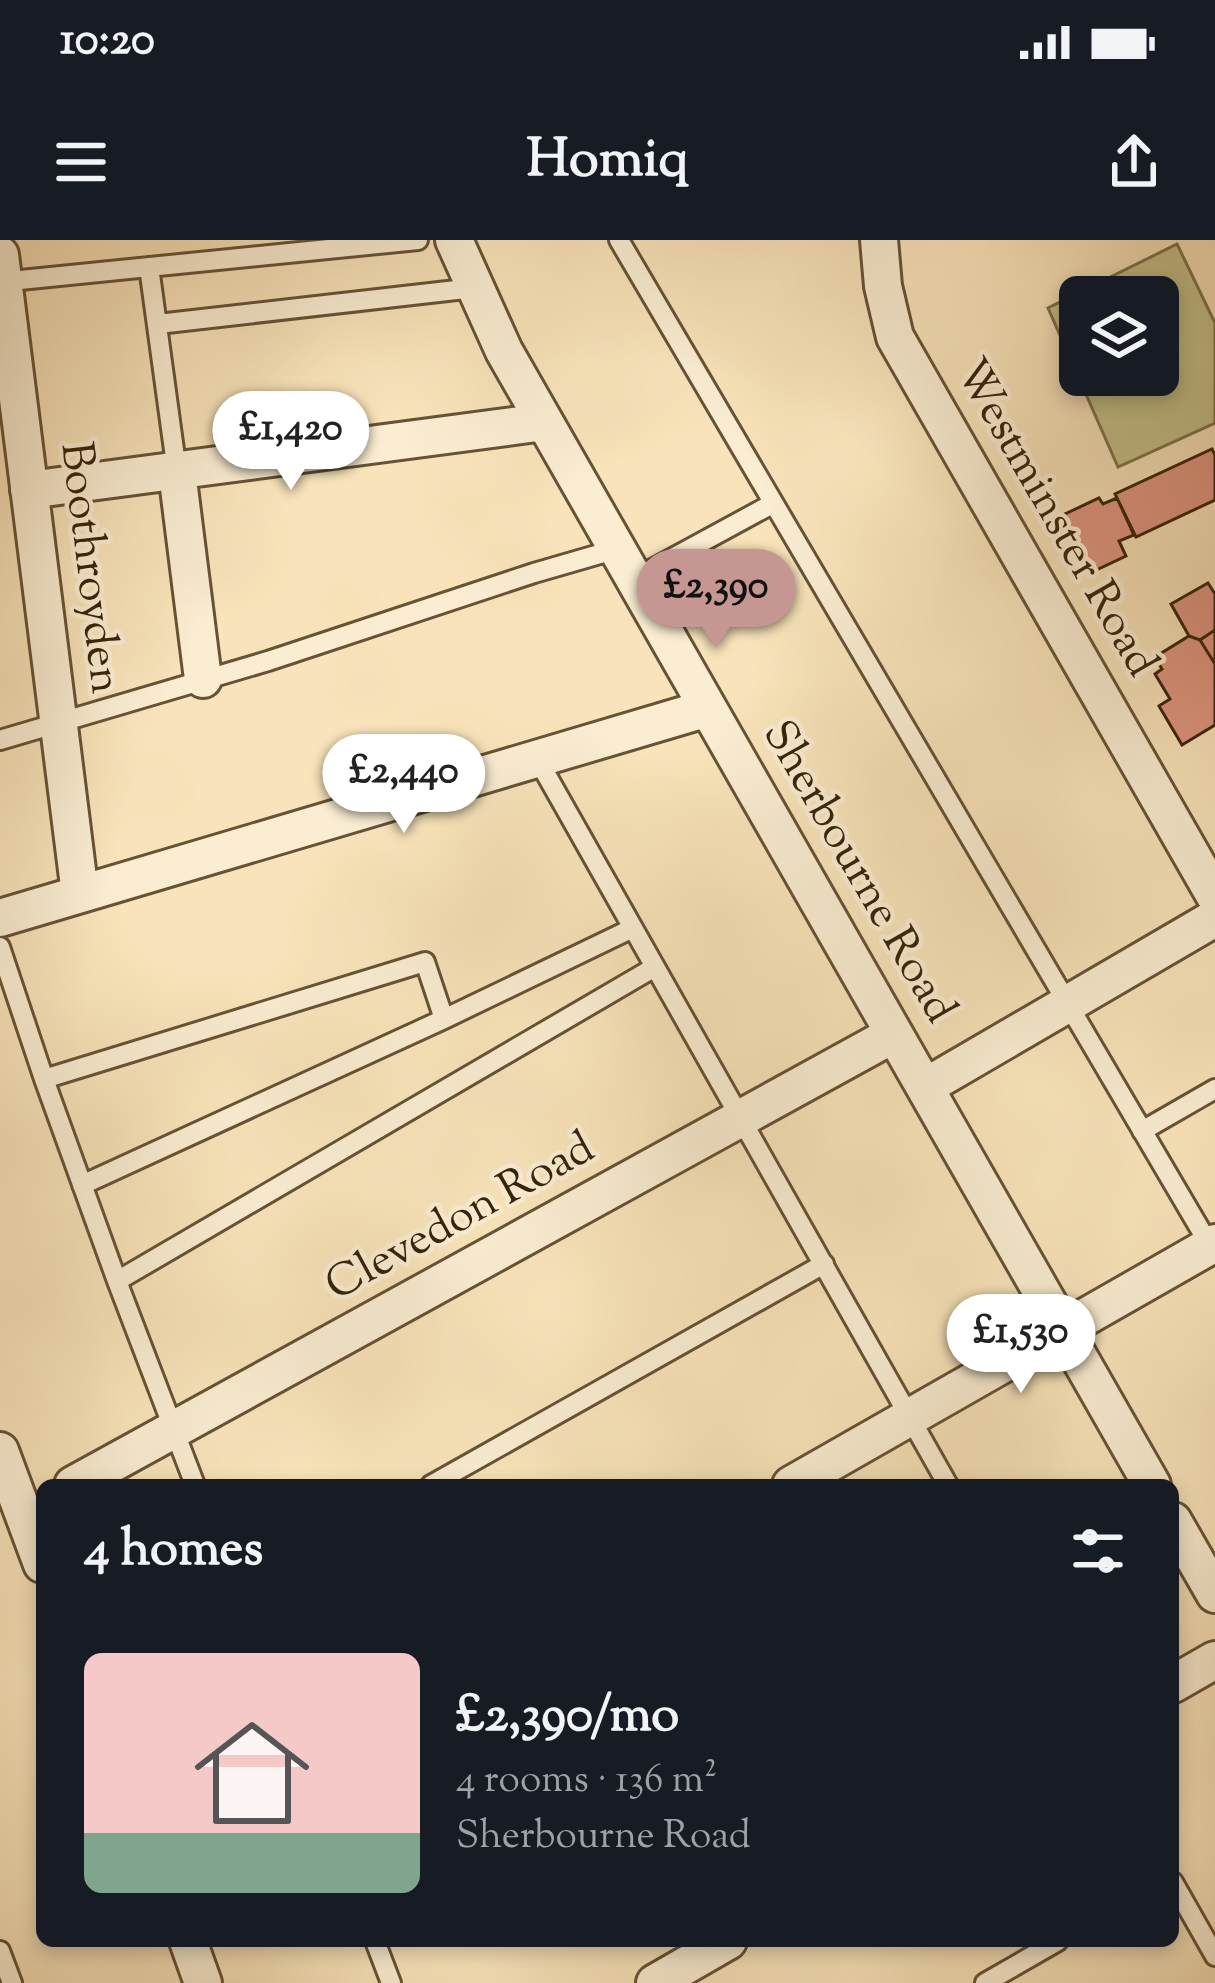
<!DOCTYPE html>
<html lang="en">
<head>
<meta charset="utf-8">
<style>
	:root { --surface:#171b24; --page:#242831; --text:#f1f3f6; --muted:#9ea1a6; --line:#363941; --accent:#c59692 }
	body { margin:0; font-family:"Sorts Mill Goudy",serif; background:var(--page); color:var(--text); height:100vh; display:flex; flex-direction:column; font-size:45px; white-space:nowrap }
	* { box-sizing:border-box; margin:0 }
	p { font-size:39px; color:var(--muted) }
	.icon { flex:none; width:66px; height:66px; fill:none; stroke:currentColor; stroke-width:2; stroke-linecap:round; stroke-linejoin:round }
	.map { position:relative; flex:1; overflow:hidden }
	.sheet { position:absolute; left:36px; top:1239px; width:1143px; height:468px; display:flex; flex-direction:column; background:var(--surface); border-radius:18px; box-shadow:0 6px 18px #0003 }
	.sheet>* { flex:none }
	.buttons { position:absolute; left:1059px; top:36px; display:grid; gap:24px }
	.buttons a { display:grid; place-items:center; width:120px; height:120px; border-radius:18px; background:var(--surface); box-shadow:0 6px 18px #0003; font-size:60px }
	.price { position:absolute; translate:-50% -102px; padding:0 27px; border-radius:42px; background:#fff; color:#222; font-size:39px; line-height:78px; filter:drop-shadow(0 3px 6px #0008) }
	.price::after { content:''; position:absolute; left:50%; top:72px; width:36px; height:27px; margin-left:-18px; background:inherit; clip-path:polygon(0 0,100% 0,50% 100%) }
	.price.active { background:var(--accent); color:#111 }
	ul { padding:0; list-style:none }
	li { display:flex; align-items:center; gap:36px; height:300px; padding:0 48px }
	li+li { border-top:3px solid var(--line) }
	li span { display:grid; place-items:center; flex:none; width:336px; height:240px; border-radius:18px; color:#555 }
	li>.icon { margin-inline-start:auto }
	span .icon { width:144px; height:144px; fill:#fffc; stroke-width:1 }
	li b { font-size:51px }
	h2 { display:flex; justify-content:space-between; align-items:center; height:144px; padding:0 48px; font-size:51px }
	.status { display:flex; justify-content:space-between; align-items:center; height:84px; padding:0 60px; background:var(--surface); direction:ltr }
	.status svg { height:33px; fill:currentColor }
	header { display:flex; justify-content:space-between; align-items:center; height:156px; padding:0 48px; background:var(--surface); font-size:54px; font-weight:700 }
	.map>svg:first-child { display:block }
	.green { fill:#c4c18b; stroke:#7e724a; stroke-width:3; fill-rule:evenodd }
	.building { fill:#de947f; stroke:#372209; stroke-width:3 }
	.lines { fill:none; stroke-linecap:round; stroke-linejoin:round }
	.lane-casing { stroke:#675235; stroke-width:24 }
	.street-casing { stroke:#675235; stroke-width:42 }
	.lane { stroke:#faedd2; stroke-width:18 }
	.street { stroke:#faedd2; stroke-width:36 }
	.labels { text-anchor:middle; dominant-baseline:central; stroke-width:9; stroke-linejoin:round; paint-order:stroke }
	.street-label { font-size:45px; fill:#372209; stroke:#faedd2 }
</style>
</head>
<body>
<div class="status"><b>10:20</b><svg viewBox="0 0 49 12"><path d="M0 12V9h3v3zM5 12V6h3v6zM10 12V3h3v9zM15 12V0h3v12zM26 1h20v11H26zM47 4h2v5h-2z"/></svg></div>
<header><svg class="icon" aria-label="menu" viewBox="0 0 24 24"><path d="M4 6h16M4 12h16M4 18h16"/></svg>Homiq<svg class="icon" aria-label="share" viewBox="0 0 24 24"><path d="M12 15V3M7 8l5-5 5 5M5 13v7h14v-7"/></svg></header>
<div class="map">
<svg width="1215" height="1743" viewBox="0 0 1215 1743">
	<rect width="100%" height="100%" fill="#f8e3ba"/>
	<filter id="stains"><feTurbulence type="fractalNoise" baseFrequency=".00167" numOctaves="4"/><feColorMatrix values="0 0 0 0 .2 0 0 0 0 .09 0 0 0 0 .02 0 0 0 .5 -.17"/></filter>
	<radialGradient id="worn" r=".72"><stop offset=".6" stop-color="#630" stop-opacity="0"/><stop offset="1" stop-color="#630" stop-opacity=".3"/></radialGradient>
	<path class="green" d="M1177,4L1215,83V183L1118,227L1048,68ZM1080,57H1158V135H1080Z"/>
	<path class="building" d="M1212,209L1215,215V260L1136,297L1115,254Z
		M1099,258L1103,264L1117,258L1134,295L1119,301L1126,316L1092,332L1065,274Z
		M1208,343L1215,354V390L1200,400L1189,396L1171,364Z
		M1215,390V424L1200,400Z
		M1189,396L1200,400L1215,424V485L1182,505L1159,466L1170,459L1155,434L1162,429L1155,417Z"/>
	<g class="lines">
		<defs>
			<path id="lane" d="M619,0L1213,1011
				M149,27L177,232
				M0,42L418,0
				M158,84L474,48
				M634,339L772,264
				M0,500L268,421L534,333L617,309
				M538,520L948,1245
				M0,707L44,839L117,1041L195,1245
				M44,839L425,722L444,779
				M1142,891L1215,849
				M82,945L444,779L633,688
				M117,1041L655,727
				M431,1245L824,1024
				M1173,1642L1215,1716
				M375,1701L391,1743
				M0,1711L12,1743
				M985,1743L1058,1701"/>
			<path id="street" d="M454,0L504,111L1152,1245
				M879,0L883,46L895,97L1215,656
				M0,15L80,654
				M177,232L203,439
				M29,250L544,182
				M0,678L708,468
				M925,847L1215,678
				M0,1211L42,1324
				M73,1245L894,794
				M791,1245L1215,1003
				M1173,1281L1215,1354
				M1173,1444L1215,1420
				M188,1701L203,1743
				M655,1743L728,1701"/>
		</defs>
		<use href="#lane" class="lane-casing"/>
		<use href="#street" class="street-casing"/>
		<use href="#lane" class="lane"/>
		<use href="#street" class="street"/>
	</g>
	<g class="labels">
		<g class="street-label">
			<text transform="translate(1054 279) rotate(60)">Westminster Road</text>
			<text transform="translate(88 328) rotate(83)">Boothroyden</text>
			<text transform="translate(857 633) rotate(60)">Sherbourne Road</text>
			<text transform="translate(461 979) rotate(-29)">Clevedon Road</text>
		</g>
	</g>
	<rect width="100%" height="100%" filter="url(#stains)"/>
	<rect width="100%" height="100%" fill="url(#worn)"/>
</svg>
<div class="buttons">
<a><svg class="icon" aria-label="layers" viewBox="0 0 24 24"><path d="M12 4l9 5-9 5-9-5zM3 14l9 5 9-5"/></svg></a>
</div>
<b class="price" style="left:291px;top:253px">£1,420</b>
<b class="price active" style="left:716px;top:411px">£2,390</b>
<b class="price" style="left:404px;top:596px">£2,440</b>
<b class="price" style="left:1021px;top:1156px">£1,530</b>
<section class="sheet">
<h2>4 homes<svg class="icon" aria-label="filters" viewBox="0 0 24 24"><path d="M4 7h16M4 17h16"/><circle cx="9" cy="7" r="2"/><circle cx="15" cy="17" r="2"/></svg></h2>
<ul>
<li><span style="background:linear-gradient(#f6c9c9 75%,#7fa58c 0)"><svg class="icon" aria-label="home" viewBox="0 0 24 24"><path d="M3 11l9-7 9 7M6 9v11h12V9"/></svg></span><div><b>£2,390/mo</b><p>4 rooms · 136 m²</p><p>Sherbourne Road</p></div></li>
</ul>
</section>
</div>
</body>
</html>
